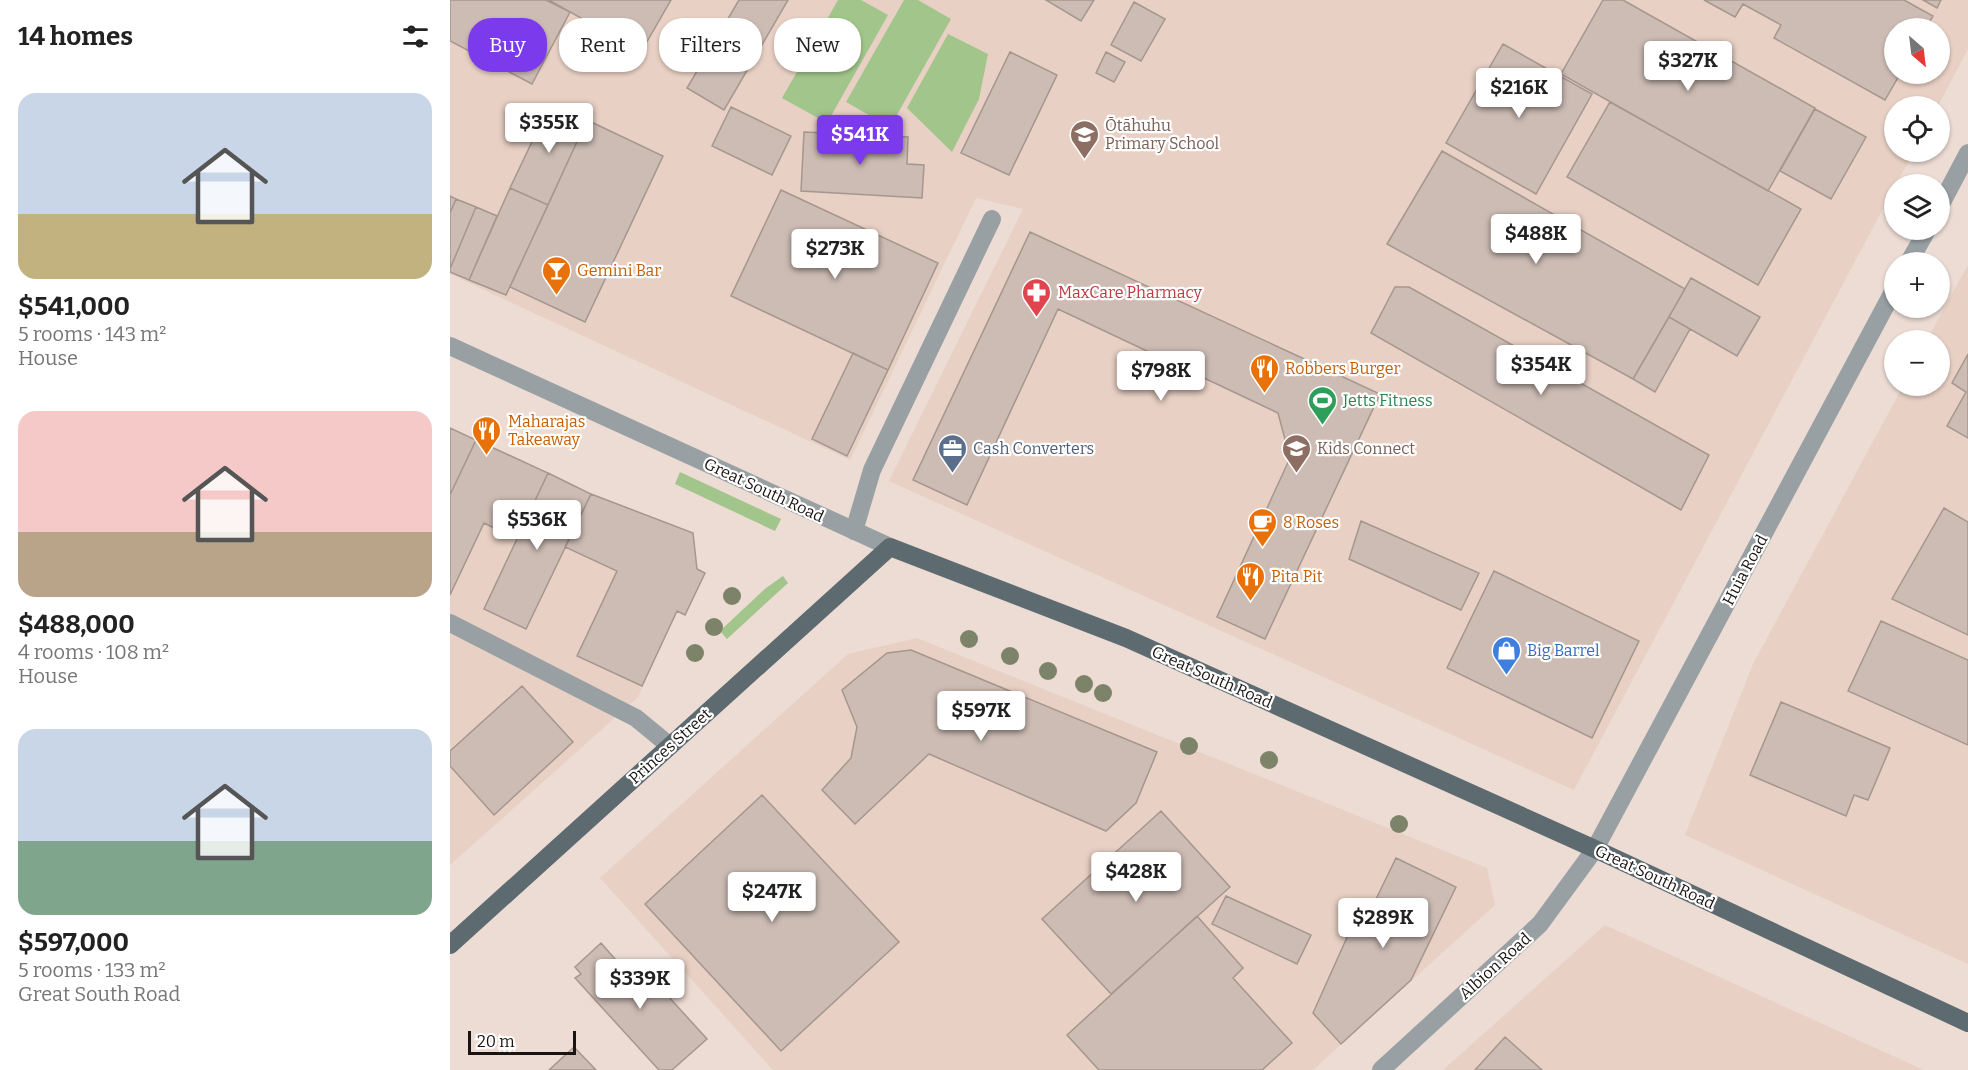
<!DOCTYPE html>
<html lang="en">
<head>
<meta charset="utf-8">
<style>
	:root { --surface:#fff; --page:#f6f6f6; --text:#222; --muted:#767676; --accent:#7c3aed }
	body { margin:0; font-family:Bitter,serif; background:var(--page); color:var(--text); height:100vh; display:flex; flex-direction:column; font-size:22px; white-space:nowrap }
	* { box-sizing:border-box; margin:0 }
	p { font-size:20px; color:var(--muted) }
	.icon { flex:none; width:33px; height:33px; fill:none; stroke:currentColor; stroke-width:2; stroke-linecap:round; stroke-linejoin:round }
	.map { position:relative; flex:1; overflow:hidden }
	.drawer { display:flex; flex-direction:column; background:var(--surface); width:450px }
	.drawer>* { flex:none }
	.hud { position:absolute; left:18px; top:18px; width:570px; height:54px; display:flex; gap:12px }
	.needle { width:39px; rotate:152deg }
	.fabs { position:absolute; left:1434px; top:18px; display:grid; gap:12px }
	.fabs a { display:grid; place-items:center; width:66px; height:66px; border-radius:50%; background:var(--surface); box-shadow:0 2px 4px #0004; font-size:30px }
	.scale { position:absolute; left:18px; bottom:15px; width:108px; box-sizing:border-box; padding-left:6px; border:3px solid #191311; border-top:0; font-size:16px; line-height:21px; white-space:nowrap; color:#191311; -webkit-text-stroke:4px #fff; paint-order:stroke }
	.price { position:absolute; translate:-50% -51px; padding:0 14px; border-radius:6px; background:#fff; color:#222; font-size:20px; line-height:39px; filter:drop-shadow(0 2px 3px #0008) }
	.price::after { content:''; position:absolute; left:50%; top:36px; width:18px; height:14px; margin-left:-9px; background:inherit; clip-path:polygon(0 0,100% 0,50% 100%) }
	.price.selected { background:var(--accent); color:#fff }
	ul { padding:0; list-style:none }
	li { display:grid; align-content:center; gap:12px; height:318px; padding:0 18px }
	li span { display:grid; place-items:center; height:186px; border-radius:18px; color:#555 }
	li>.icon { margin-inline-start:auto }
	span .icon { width:108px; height:108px; fill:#fffc; stroke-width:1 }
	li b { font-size:26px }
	h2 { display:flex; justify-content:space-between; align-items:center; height:72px; padding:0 18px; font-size:26px }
	.tag { padding:0 21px; border-radius:24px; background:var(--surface); box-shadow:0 2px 4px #0004; font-size:21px; line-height:54px }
	.tag.selected { background:var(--accent); color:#fff }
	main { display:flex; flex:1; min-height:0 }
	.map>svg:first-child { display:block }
	.built { fill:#e8d0c4; fill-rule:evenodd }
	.green { fill:#a1c58a }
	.building { fill:#ccbcb4; stroke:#a5968e; stroke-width:1.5 }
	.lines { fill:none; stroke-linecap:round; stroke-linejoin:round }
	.service { stroke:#98a0a3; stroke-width:18 }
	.minor { stroke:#98a0a3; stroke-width:18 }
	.tertiary { stroke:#98a0a3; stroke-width:18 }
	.primary { stroke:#5d6a70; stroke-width:18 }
	.tree { fill:#7d8368 }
	.labels { text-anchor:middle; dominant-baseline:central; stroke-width:4.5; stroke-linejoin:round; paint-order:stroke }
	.education-label { font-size:16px; fill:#785e54; stroke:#fff; text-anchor:start }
	.food-label { font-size:16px; fill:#c56008; stroke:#fff; text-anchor:start }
	.health-label { font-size:16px; fill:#be3a42; stroke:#fff; text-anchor:start }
	.leisure-label { font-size:16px; fill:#27864d; stroke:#fff; text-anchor:start }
	.service-label { font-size:16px; fill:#4e5e75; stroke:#fff; text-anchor:start }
	.street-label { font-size:16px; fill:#191311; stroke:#fff }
	.shop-label { font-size:16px; fill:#366cbe; stroke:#fff; text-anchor:start }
</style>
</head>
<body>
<main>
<section class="drawer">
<h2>14 homes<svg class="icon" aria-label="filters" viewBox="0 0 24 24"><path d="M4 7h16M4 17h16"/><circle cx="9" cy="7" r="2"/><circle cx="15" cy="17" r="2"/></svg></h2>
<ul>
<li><span style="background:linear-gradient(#c9d6e8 65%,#c2b280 0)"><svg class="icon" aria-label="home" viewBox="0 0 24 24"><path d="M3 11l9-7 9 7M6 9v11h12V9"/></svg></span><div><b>$541,000</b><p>5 rooms · 143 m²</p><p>House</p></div></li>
<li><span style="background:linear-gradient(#f6c9c9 65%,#b9a48a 0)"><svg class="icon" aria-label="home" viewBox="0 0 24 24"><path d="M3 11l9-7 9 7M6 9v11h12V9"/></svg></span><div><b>$488,000</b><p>4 rooms · 108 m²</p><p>House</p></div></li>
<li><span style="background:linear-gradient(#c9d6e8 60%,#7fa58c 0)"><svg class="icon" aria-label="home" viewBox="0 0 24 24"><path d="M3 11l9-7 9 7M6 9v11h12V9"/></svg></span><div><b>$597,000</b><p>5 rooms · 133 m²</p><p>Great South Road</p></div></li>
</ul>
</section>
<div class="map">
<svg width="1518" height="1070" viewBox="0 0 1518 1070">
	<rect width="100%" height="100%" fill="#ecdcd4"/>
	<path class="built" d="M0,0H1518V49L1488,106H1444V152H1464L1446,184H1444V188L1124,790L439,481L573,209L526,198L400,460L0,274ZM1444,28H1490V74H1444Z
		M1518,265V964L1235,835L1303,664L1453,386H1490V340H1477Z
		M0,428L141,494L255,573L235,615L227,612L188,697L0,865Z
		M467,638L1037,868L1045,905L863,1070H323L150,878L398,654Z
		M1155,925L1474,1070H993Z"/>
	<path class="green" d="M388,0H411L438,15L377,123L332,98Z
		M454,0H468L501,19L440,127L396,102Z
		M498,34L538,54L529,99L502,152L457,108Z
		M230,472L331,519L325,531L225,484Z
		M333,576L338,583L277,639L270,631L316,588Z"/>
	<path class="building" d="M0,0H96L120,12L82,84L0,41Z
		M99,0H221L191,52Z
		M289,0H338L274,110L237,88Z
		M596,0H644L631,21Z
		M1153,0H1173L1365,108L1318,191L1111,74Z
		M1254,0H1454L1483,16L1476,28H1444V74H1450L1435,100L1324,38L1331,25L1293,4L1285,17Z
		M1473,0H1491L1487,8Z
		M684,2L715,19L691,61L661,45Z
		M1053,44L1142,94L1086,194L996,143Z
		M560,52L607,75L559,175L511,153Z
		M656,52L675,62L664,82L646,73Z
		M1160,102L1351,209L1308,285L1117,177Z
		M100,104L137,120L98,205L60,188Z
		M281,107L341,136L322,175L262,146Z
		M1365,109L1416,137L1381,199L1330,171Z
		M137,120L213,156L135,322L60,287Z
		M354,132L458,137L457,164L474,165L472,198L351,191Z
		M992,151L1235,289L1183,379L937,244Z
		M60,188L98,205L56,295L19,280Z
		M331,190L488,263L438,370L281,296Z
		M0,196L6,199L0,213Z
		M6,199L26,207L0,269V213Z
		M26,207L47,216L19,280L0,272V269Z
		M580,232L930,394L815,639L767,617L840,458L828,413L608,309L517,505L463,480Z
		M1241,278L1310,317L1287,356L1219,317Z
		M945,287H959L1259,455L1231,510L921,333Z
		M1219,317L1240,329L1205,392L1183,379Z
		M403,353L438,370L397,456L362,439Z
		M1518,354V438L1497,426L1516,392L1502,383Z
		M0,428L26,440L0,495Z
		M26,440L98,473L67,539L34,523L0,595V495Z
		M98,473L141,494L76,629L34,609Z
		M141,494L243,533L247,569L255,573L235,615L227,611L192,686L127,656L167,571L115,547Z
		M1494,508L1518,522V635L1442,599Z
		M911,521L1029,573L1011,610L899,559Z
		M1044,571L1189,641L1142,738L997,668Z
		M1431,621L1518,660V745L1398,691Z
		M461,650L707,752L686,803L656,831L479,754L405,824L372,790L401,758L407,727L392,690L437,653Z
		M72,686L123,742L44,815L0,766V751Z
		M1331,702L1440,748L1418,800L1404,795L1396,816L1300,775Z
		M312,795L449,942L331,1051L195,904Z
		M711,811L780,887L661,994L592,919Z
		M946,858L1006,887L961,980L891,1044L863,1013L899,933L908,936Z
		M776,896L861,935L847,964L762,924Z
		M747,916L793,968L783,978L842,1043L812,1070H649L617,1035Z
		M151,943L187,984L198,974L257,1039L222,1070H209L125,978L131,974L125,967Z
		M1055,1037L1092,1070H1025Z
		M124,1047L146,1070H99Z"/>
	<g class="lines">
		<path class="service" d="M404,531L422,470L542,219
			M0,623L186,718L220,746"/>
		<path class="minor" d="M1490,206L1518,153
			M1459,262L1477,230
			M1145,849L1444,290"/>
		<path class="tertiary" d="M0,346L440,547
			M931,1070L1090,924L1145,849"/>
		<path class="primary" d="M0,945L440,547L676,638L1145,849L1518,1023"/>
	</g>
	<g class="tree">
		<circle cx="282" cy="596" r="9"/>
		<circle cx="264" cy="627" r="9"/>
		<circle cx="519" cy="639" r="9"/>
		<circle cx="245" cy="653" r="9"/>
		<circle cx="560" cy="656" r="9"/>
		<circle cx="598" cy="671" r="9"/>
		<circle cx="634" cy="684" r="9"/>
		<circle cx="653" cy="693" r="9"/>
		<circle cx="739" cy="746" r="9"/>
		<circle cx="819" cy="760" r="9"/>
		<circle cx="949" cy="824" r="9"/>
	</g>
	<defs>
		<symbol id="school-pin" viewBox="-11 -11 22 30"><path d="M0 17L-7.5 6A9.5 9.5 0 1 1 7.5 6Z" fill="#8d6e63" stroke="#fff"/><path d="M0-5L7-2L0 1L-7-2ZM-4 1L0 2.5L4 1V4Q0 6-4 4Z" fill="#fff"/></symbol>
		<symbol id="bar-pin" viewBox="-11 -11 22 30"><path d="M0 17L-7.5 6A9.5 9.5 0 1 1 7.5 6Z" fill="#e8710a" stroke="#fff"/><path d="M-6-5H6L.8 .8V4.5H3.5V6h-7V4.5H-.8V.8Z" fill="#fff"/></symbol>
		<symbol id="pharmacy-pin" viewBox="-11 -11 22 30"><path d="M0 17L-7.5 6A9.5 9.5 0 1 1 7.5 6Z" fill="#e0444e" stroke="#fff"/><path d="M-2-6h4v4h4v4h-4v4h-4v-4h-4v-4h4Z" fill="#fff"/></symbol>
		<symbol id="restaurant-pin" viewBox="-11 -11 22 30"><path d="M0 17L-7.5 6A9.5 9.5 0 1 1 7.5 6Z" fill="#e8710a" stroke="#fff"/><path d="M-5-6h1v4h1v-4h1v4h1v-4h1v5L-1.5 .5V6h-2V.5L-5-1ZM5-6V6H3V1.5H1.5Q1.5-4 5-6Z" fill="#fff"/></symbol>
		<symbol id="stadium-pin" viewBox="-11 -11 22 30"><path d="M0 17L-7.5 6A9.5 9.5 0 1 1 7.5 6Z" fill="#2e9e5b" stroke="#fff"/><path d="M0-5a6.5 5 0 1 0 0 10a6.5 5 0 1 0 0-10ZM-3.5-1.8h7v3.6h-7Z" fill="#fff"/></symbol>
		<symbol id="office-pin" viewBox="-11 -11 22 30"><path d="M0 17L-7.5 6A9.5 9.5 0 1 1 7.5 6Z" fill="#5c6f8a" stroke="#fff"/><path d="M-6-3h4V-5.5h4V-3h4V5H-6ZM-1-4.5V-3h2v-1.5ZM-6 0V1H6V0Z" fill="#fff"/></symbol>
		<symbol id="cafe-pin" viewBox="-11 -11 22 30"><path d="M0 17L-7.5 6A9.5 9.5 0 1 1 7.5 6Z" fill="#e8710a" stroke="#fff"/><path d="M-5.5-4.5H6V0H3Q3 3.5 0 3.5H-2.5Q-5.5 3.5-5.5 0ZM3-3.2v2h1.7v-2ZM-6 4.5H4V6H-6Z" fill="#fff"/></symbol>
		<symbol id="shop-pin" viewBox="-11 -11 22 30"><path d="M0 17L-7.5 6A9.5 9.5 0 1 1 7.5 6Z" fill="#3f7fe0" stroke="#fff"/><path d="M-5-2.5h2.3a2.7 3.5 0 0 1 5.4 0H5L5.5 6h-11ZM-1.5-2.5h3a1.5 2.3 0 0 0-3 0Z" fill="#fff"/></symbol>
	</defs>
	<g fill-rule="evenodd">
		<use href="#school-pin" x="618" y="118" width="33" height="45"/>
		<use href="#bar-pin" x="90" y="254" width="33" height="45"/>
		<use href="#pharmacy-pin" x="570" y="276" width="33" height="45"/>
		<use href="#restaurant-pin" x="798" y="352" width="33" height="45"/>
		<use href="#stadium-pin" x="856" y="384" width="33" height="45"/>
		<use href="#restaurant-pin" x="20" y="414" width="33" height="45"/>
		<use href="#office-pin" x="486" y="432" width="33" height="45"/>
		<use href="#school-pin" x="830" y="432" width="33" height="45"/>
		<use href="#cafe-pin" x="796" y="506" width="33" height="45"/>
		<use href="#restaurant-pin" x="784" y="560" width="33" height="45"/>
		<use href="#shop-pin" x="1040" y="634" width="33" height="45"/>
	</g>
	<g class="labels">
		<g class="education-label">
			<text x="655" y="125">Ōtāhuhu<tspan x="655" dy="18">Primary School</tspan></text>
			<text x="867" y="448">Kids Connect</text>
		</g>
		<g class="food-label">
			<text x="127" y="270">Gemini Bar</text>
			<text x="835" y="368">Robbers Burger</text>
			<text x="58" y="421">Maharajas<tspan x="58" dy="18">Takeaway</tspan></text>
			<text x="833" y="522">8 Roses</text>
			<text x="821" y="576">Pita Pit</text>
		</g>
		<g class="health-label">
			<text x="608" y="292">MaxCare Pharmacy</text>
		</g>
		<g class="leisure-label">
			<text x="893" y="400">Jetts Fitness</text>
		</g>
		<g class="service-label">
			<text x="523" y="448">Cash Converters</text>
		</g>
		<g class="street-label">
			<text transform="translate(314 490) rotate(25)">Great South Road</text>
			<text transform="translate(1295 570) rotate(-62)">Huia Road</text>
			<text transform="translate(762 677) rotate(24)">Great South Road</text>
			<text transform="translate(220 746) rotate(-42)">Princes Street</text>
			<text transform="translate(1205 877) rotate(25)">Great South Road</text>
			<text transform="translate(1045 966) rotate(-42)">Albion Road</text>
		</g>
		<g class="shop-label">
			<text x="1077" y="650">Big Barrel</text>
		</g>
	</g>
</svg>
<div class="fabs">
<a><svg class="needle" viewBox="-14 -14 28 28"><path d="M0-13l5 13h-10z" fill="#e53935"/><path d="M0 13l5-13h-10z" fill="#767676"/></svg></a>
<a><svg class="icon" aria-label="locate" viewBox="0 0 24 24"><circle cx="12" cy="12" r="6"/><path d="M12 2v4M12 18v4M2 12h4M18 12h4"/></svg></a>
<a><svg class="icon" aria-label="layers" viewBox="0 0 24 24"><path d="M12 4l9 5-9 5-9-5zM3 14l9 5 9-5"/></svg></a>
<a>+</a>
<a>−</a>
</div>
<div class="scale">20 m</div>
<b class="price" style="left:1238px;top:92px">$327K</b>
<b class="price" style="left:1069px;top:119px">$216K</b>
<b class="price" style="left:99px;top:154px">$355K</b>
<b class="price selected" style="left:410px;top:166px">$541K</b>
<b class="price" style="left:1086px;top:265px">$488K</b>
<b class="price" style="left:385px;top:280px">$273K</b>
<b class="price" style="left:1091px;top:396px">$354K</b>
<b class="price" style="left:711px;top:402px">$798K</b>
<b class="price" style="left:87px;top:551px">$536K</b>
<b class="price" style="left:531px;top:742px">$597K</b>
<b class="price" style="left:686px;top:903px">$428K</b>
<b class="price" style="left:322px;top:923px">$247K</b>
<b class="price" style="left:933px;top:949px">$289K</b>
<b class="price" style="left:190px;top:1010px">$339K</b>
<div class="hud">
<a class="tag selected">Buy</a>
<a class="tag">Rent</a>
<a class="tag">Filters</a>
<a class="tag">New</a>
</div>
</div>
</main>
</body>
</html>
